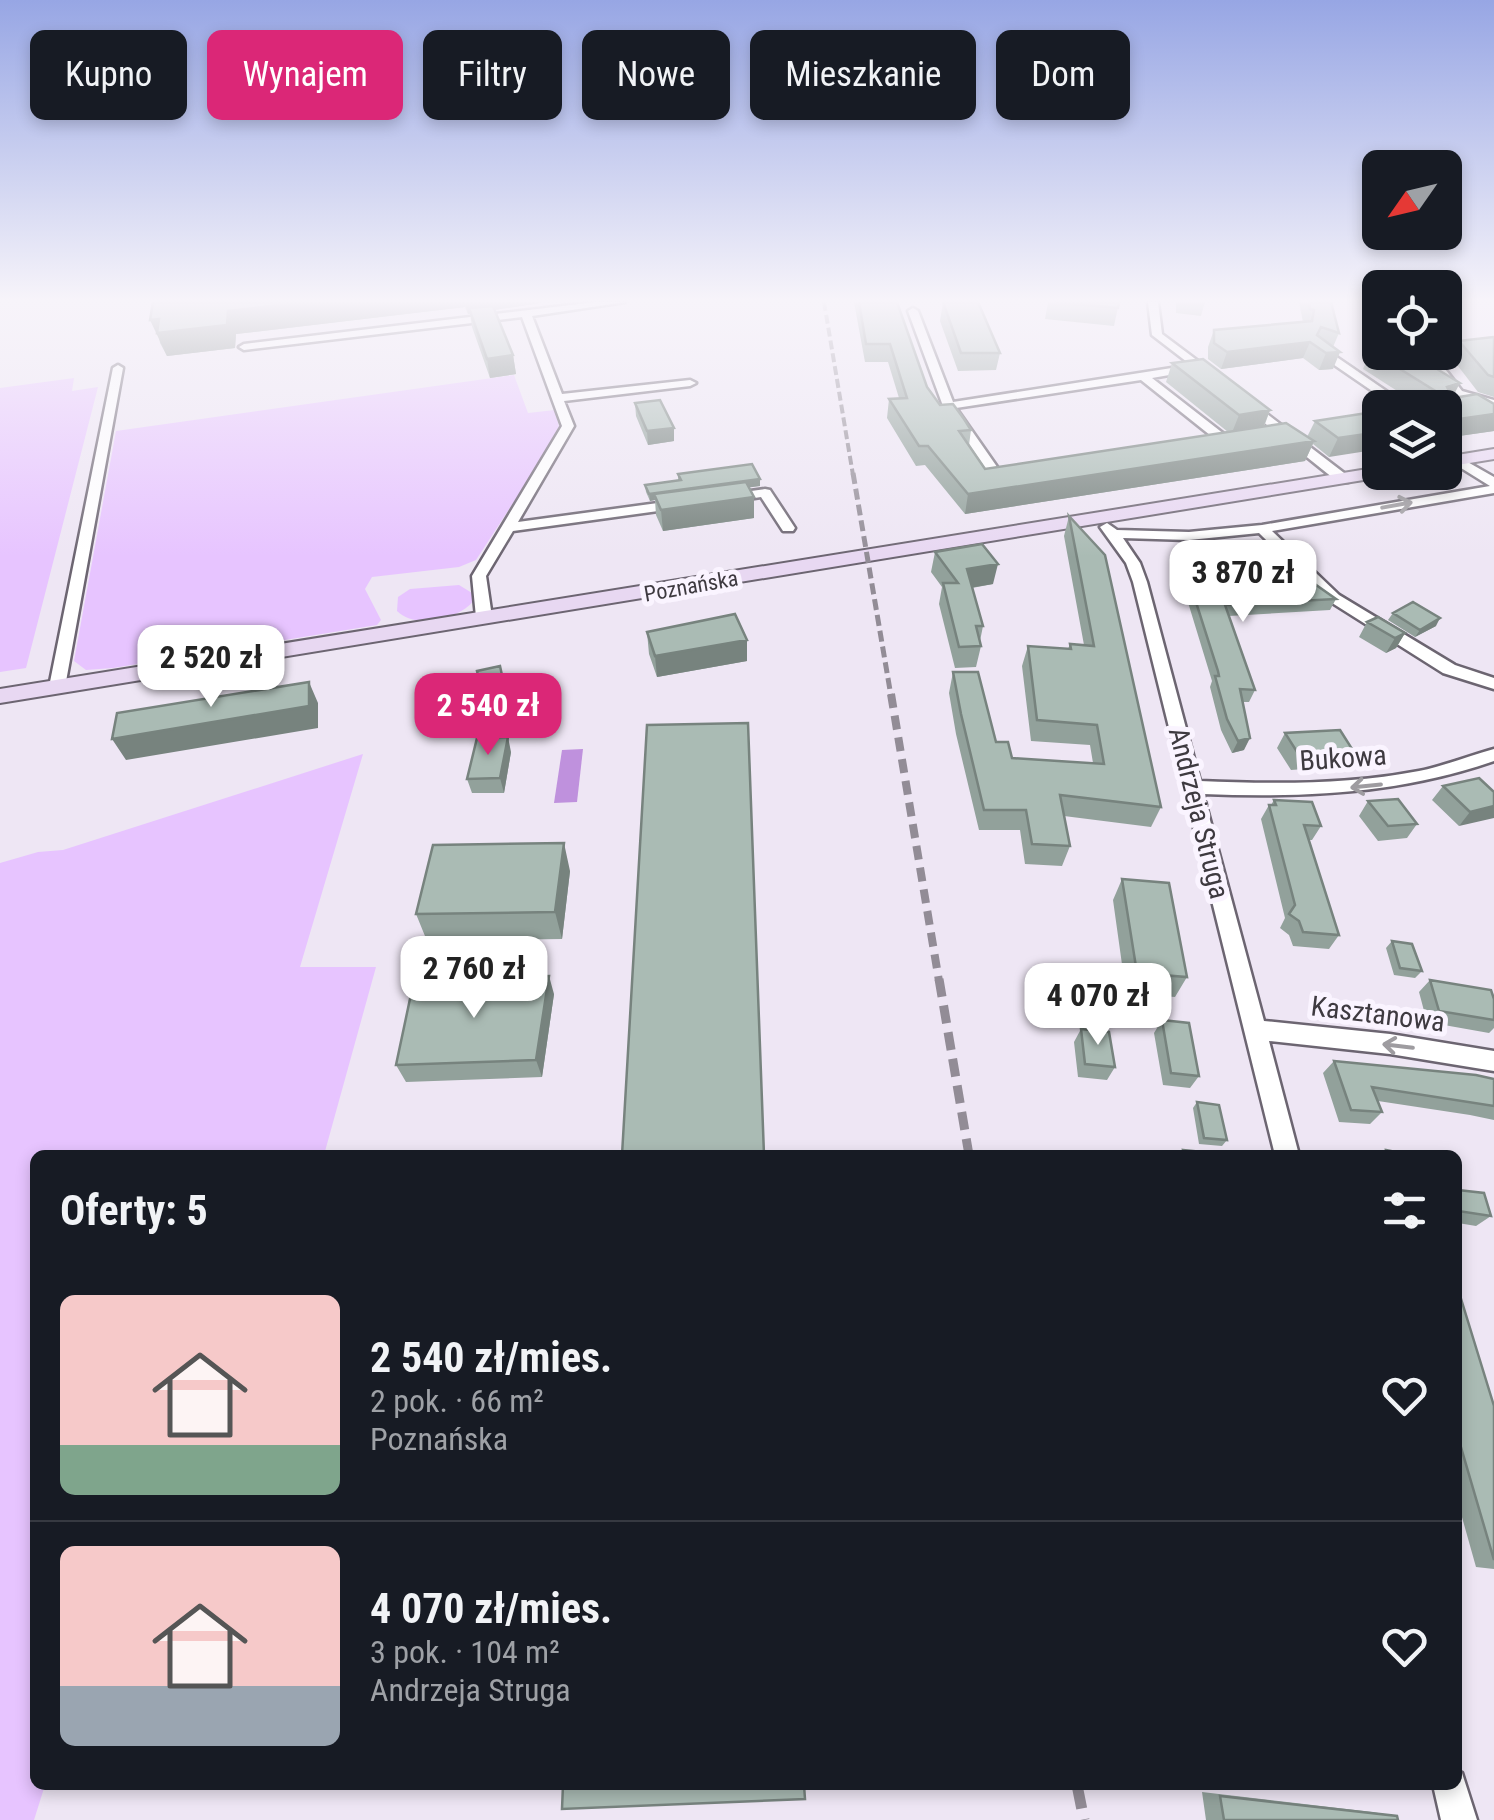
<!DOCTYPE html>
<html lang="pl">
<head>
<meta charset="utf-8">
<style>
	:root { --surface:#171b24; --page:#20242c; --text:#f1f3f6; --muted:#9ea1a6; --line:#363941; --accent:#db2777 }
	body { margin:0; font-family:"Roboto Condensed",sans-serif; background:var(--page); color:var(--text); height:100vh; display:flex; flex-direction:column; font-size:38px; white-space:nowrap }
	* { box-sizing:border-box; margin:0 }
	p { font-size:32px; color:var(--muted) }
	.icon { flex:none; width:55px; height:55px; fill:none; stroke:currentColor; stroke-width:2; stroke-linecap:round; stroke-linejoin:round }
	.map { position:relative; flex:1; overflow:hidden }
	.drawer { position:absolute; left:30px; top:1150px; width:1432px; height:640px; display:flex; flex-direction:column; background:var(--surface); border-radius:15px; box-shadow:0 5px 15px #0003 }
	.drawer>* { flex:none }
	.hud { position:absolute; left:30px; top:30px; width:1435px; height:90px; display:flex; gap:20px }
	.needle { width:65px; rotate:236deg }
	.tools { position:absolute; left:1362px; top:150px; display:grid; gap:20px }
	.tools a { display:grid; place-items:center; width:100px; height:100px; border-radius:15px; background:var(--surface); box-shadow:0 5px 15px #0003; font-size:50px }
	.price { position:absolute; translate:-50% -85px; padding:0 22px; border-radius:20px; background:#fff; color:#222; font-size:32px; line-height:65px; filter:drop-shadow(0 2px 5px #0008) }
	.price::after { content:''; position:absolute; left:50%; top:60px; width:30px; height:22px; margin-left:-15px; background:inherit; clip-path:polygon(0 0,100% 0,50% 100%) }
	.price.current { background:var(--accent); color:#fff }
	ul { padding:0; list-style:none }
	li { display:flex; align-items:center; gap:30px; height:250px; padding:0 30px }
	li+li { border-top:2px solid var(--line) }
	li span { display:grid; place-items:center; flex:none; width:280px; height:200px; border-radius:15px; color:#555 }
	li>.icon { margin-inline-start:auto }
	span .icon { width:120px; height:120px; fill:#fffc; stroke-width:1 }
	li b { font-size:42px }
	h2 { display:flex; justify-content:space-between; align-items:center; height:120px; padding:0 30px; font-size:42px }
	.tag { padding:0 35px; border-radius:15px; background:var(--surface); box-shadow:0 5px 15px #0003; font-size:35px; line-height:90px }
	.tag.current { background:var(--accent); color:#fff }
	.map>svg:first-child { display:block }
	.green { fill:#e7c4ff }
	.water { fill:#bf91dd }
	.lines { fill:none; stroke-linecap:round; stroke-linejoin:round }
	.minor-casing { stroke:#6c6571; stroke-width:5 }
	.secondary-casing { stroke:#6c6571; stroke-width:4 }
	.minor { fill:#fff; fill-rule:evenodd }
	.secondary { fill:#e8d8f2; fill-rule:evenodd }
	.rail-far4 { stroke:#928c96; stroke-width:4; stroke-dasharray:9 4; stroke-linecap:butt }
	.rail-far3 { stroke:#928c96; stroke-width:5; stroke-dasharray:11 5; stroke-linecap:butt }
	.rail-far2 { stroke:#928c96; stroke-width:8; stroke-dasharray:14 8; stroke-linecap:butt }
	.rail-far1 { stroke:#928c96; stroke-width:9; stroke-dasharray:18 9; stroke-linecap:butt }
	.rail { stroke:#928c96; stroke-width:11; stroke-dasharray:24 11; stroke-linecap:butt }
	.wall { fill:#92a19b }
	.shaded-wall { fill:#77837e }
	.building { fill:#aabbb4; stroke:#77837e; stroke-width:2.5 }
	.oneway { stroke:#9e9ca0 }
	.labels { text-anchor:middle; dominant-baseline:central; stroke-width:10; stroke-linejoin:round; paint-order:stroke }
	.far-street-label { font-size:22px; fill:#3e3a40; stroke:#faf4ff }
	.street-label { font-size:28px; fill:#3e3a40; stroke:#faf4ff }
</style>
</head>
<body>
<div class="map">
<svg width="1494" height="1820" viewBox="0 0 1494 1820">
	<rect width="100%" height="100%" fill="#eee6f4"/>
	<path class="green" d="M514,375L528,413L555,410L560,431L476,560L459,567L372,577L365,589L381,620L377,625L113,668L86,670L74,661L116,431Z
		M74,378L72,391L98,387L26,668L0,672V388Z
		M459,585L472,593L474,600C460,620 414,629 397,611L398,597L410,589Z
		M363,754L300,967H376L324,1155H35V1785H45L34,1820H0V863L38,852L63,850Z"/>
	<path class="water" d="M583,749L577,802L554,803L562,750Z"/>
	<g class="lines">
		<defs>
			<path id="minor" d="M596,302H625L532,316L562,394L690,380L696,383L690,386L564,401L574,426L518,522L680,500L687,504L680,508L513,531L486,576L492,617L484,622L476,617L472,576L562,426L522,317L244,350L239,347L244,344Z
				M1148,302H1158L1162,334L1218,376L1208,378L1198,370L1152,378L1233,441V447H1225L1141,380L956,408L1002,474L1012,472L1018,476L1012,480L994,481L943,406L908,311L913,308L918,311L953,402L1191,365L1152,335Z
				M1314,347H1322L1411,408H1397L1314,351Z
				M1421,352H1432L1462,391L1494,400V407L1454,395Z
				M118,365L123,368L65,687L57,692L49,687L113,368Z
				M1242,401H1250L1348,476V482H1338L1242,405Z
				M1457,456L1494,477V493L1272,531L1339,595L1455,665L1494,678V689L1443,673L1329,601L1259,533L1189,540L1123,538L1140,563L1147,582L1200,781C1273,784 1347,785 1419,771C1444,766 1469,756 1494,749V761C1399,794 1303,798 1203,794L1264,1021L1390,1034L1494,1051V1071L1390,1054L1269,1041L1299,1155H1275L1133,582L1126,563L1100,527L1107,523L1117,530L1189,532L1262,525L1490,486L1453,463L1451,460Z
				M765,489L770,490L795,528L793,531H783L761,497L729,502L722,498L729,494Z
				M1458,1771L1462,1773L1477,1820H1441L1433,1785H1458Z"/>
			<path id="secondary" d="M1494,449V459L1445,467V457Z
				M1380,467V472H1390L1388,476L0,703V689Z"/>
		</defs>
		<use href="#minor" class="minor-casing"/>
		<use href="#secondary" class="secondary-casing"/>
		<use href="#minor" class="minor"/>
		<use href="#secondary" class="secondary"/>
		<path class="rail-far4" d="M824,302L853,475"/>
		<path class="rail-far3" d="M853,473L891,696"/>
		<path class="rail-far2" d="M891,694L939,981"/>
		<path class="rail-far1" d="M939,979L969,1155"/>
		<path class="rail" d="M1077,1785L1084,1820"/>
	</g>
	<path class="wall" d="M153,302H540V303L494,310L513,355L516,374L490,378L472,327L470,313L468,314L465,307L236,334L235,348L167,356L160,343Z
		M854,302H897L927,387L940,405L971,430L969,445L985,469L1228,432L1166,382L1172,363L1270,410L1264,427L1307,437L1315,421L1380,411L1329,457L1313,444L1305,461L965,514L925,465L916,466L887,418L889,399L899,398L888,362H865Z
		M943,302L1000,353L996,370L958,371L940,321Z
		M1048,302H1119L1114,326L1045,319Z
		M1176,302H1205L1201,316L1176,313Z
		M1299,302H1331L1339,333L1333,347V369L1319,370L1303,358L1221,369L1208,359V347L1214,330L1303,322Z
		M1494,338V397L1478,392L1451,357L1459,341Z
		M1371,351L1452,397L1494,431L1445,438V408L1419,405L1363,369Z
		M635,403L674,441L648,445L636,416Z
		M678,474L760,479V486L749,487L754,518L663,531L656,515L655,500L650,501L646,492L645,485L678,480Z
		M1069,516L1161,807L1151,827L1064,816L1070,846L1062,866L1025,864L1020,830H979L956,734L949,693L953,672L996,742L1012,758L1093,763L1090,745L1031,741L1022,666L1028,646L1068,649L1070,644L1084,645L1064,536Z
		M1252,551L1336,599L1330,610L1229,616L1255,690L1249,702H1242L1244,750L1232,753L1221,730L1210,687L1212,681L1183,586L1187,574L1226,585L1266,583L1247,563Z
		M935,552L993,584L972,588L983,626L980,641L981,646L976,667L955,668L939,604L942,587L931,572Z
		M1393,613L1436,626L1415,637L1388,620Z
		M1367,622L1405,633L1396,648L1386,653L1359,637Z
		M647,632L747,661L657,677L649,654Z
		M1285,733L1354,752L1345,766L1291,770L1277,748Z
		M511,752L504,793H472L467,779Z
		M1443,786L1494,792L1459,826L1432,800Z
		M1274,800L1321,826L1312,840H1309L1339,935L1329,949L1293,946L1289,935L1280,928L1285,918L1261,819L1269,805H1271Z
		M1368,801L1417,824L1407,838L1378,841L1359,816Z
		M570,871L562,939L427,941L416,914Z
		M1122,879L1187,977L1175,997L1126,993L1113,900Z
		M1392,941L1422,971L1415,978L1394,975L1386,948Z
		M1430,980L1494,999V1028L1489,1033L1427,1022L1419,992Z
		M554,994L542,1077L406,1082L396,1065Z
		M1162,1020L1199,1076L1190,1088L1163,1085L1154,1033Z
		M1081,1029L1115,1067L1107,1080L1078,1077L1074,1042Z
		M1334,1061L1494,1079V1120L1470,1115L1378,1101L1382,1112L1370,1124L1339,1122L1323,1073Z
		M1197,1102L1227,1140L1222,1146L1199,1144L1193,1108Z
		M1458,1190L1491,1216L1476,1226L1458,1223Z
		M1458,1289L1494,1406V1569L1476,1567L1458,1503Z
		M1202,1792L1372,1812L1397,1816L1398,1820H1206Z"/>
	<path class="shaded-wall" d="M309,302H464L465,307L236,334L235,348L167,356L150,320Z
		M465,302H540V303L468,314Z
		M1310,342L1303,358L1221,369L1227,352Z
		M1340,352L1333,369L1319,370L1326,353Z
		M513,355L516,374L490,378L487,359Z
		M1460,383L1450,402L1447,387Z
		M1270,410L1262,430L1231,435L1239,415Z
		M1494,414V431L1445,438V421Z
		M674,428V441L648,445L647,431Z
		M1380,432V449L1329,457L1338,438Z
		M1314,441L1305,461L965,514L968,494Z
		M760,479V486L656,500L654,494L655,500L650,501L649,494Z
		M754,497V518L663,531L661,510Z
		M998,564L993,584L963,589L967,569Z
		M1440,618L1436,626L1415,637L1420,630Z
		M1405,633L1396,648L1386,653L1395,638Z
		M747,640V661L657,677L655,656Z
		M309,682L318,703V728L126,760L112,739Z
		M505,689L507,696L484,700L482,693Z
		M508,737L511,752L504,793L500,778Z
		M1250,738L1244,750L1232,753L1238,741Z
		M1494,806V818L1459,826L1470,812Z
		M564,843L570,871L562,939L555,912Z
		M549,976L554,994L542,1077L536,1060Z"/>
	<path class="building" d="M153,302H309L228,311L227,325L157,333L159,319L150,320Z
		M859,302H897L927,387L940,405L953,404L964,419L971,430L959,431L985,469L1286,423L1314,441L968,494L928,446H919L889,399L907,398L890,344H866Z
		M943,302H978L1000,353H961Z
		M1055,302H1119L1118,308Z
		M1309,302H1331L1339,333L1321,327L1317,335L1340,352L1326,353L1310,342L1227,352L1214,343V330L1312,321L1314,310L1310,309Z
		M493,306L513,355L487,359L469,308Z
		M1493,337L1494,338V377L1488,375L1459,341Z
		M1380,350V352H1409L1460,383L1447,387L1453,398L1477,394L1494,404V414L1445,421V408H1401L1450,400L1371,351Z
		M1203,359L1270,410L1239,415L1172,363Z
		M660,400L674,428L647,431L635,403Z
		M1380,411V432L1338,438L1315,421Z
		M752,464L760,479L649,494L645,485L681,480L678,474Z
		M746,482L754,497L661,510L654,494Z
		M1069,516L1105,555L1161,807L1060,795L1070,846L1032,844L1026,810H984L961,714L953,672H978L996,742H1008L1012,758L1104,764L1097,725L1037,720L1028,646L1071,649L1070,644L1094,646Z
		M982,544L998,564L967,569L983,626H976L981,646L959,647L943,583H958L935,552Z
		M1258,544L1336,599L1225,605L1255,690L1240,689L1250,738L1238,741L1227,719L1215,676H1219L1218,671L1187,574L1223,576L1226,585L1282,582L1252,551Z
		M1413,602L1440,618L1420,630L1393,613Z
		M735,614L747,640L655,656L647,632Z
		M1378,617L1405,633L1395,638L1367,622Z
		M500,666L505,689L482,693L477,671Z
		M309,682V706L112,739L117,713Z
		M748,723L764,1155H622L647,725Z
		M1340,730L1354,752L1299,755L1285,733Z
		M508,737L500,778L467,779L477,738Z
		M1479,778L1494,792V806L1470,812L1443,786Z
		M1398,799L1417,824L1388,826L1368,801Z
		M1274,800L1312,802L1321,826L1304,825L1339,935L1303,932L1299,921L1289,914L1295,905L1269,805H1276Z
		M564,843L555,912L416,914L433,845Z
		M1122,879L1169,883L1187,977L1137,973Z
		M1392,941L1412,944L1422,971L1400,968Z
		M549,976L536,1060L396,1065L414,980Z
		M1430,980L1491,990L1494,999V1020L1439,1011Z
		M1162,1020L1189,1023L1199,1076L1171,1073Z
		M1081,1029L1109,1032L1115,1067L1085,1064Z
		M1334,1061L1476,1075L1494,1079V1106L1372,1087L1382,1112L1351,1110Z
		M1197,1102L1219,1105L1227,1140L1204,1138Z
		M1183,1150L1222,1154V1155H1184Z
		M1386,1150L1410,1155H1387Z
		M1458,1190L1484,1193L1491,1216L1458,1211Z
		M1458,1289L1494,1406V1560L1458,1437Z
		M563,1785H804L805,1799L562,1809Z
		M1220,1796L1397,1816L1398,1820H1224Z"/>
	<defs><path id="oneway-shaft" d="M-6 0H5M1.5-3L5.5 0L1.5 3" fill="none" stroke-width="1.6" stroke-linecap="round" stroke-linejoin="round" transform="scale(2.5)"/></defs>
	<g class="oneway">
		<use href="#oneway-shaft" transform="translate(1397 505) rotate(-10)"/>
		<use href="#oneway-shaft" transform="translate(1366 786) rotate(174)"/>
		<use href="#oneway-shaft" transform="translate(1398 1046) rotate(-173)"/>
	</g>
	<linearGradient id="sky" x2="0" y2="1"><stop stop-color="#97a6e4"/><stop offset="0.54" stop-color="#f7f4fa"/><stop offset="1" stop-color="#f7f4fa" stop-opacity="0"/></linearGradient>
	<rect width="1494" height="557" fill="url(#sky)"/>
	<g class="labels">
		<g class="far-street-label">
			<text transform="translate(691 586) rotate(-10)">Poznańska</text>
		</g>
		<g class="street-label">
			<text transform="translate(1343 758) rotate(-4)">Bukowa</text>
			<text transform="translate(1199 813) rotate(76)">Andrzeja Struga</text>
			<text transform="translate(1378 1014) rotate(7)">Kasztanowa</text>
		</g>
	</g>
</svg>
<div class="tools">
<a><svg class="needle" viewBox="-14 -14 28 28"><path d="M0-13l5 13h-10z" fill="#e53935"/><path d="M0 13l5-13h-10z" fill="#9ea1a6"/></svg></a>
<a><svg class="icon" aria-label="locate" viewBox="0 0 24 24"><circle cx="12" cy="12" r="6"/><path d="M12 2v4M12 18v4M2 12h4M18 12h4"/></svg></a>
<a><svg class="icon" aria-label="layers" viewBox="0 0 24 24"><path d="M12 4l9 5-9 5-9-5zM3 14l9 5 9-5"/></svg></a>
</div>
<b class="price" style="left:1243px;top:625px">3 870 zł</b>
<b class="price" style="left:211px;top:710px">2 520 zł</b>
<b class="price current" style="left:488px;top:758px">2 540 zł</b>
<b class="price" style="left:474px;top:1021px">2 760 zł</b>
<b class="price" style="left:1098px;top:1048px">4 070 zł</b>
<div class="hud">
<a class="tag">Kupno</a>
<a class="tag current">Wynajem</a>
<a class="tag">Filtry</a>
<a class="tag">Nowe</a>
<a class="tag">Mieszkanie</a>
<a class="tag">Dom</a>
</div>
<section class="drawer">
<h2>Oferty: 5<svg class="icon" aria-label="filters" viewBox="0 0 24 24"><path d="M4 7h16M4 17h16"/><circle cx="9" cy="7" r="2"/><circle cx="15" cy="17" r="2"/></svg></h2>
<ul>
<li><span style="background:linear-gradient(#f6c9c9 75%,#7fa58c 0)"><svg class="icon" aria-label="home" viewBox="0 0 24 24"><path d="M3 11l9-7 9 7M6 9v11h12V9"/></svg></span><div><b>2 540 zł/mies.</b><p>2 pok. · 66 m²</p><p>Poznańska</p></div><svg class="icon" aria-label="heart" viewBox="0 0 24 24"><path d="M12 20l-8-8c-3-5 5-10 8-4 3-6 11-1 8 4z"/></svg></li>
<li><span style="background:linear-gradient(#f6c9c9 70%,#9aa5b1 0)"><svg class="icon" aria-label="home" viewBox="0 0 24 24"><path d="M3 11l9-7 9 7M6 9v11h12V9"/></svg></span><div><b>4 070 zł/mies.</b><p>3 pok. · 104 m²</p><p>Andrzeja Struga</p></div><svg class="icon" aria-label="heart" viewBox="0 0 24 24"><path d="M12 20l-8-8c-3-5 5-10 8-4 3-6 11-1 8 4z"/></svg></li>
</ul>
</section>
</div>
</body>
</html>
